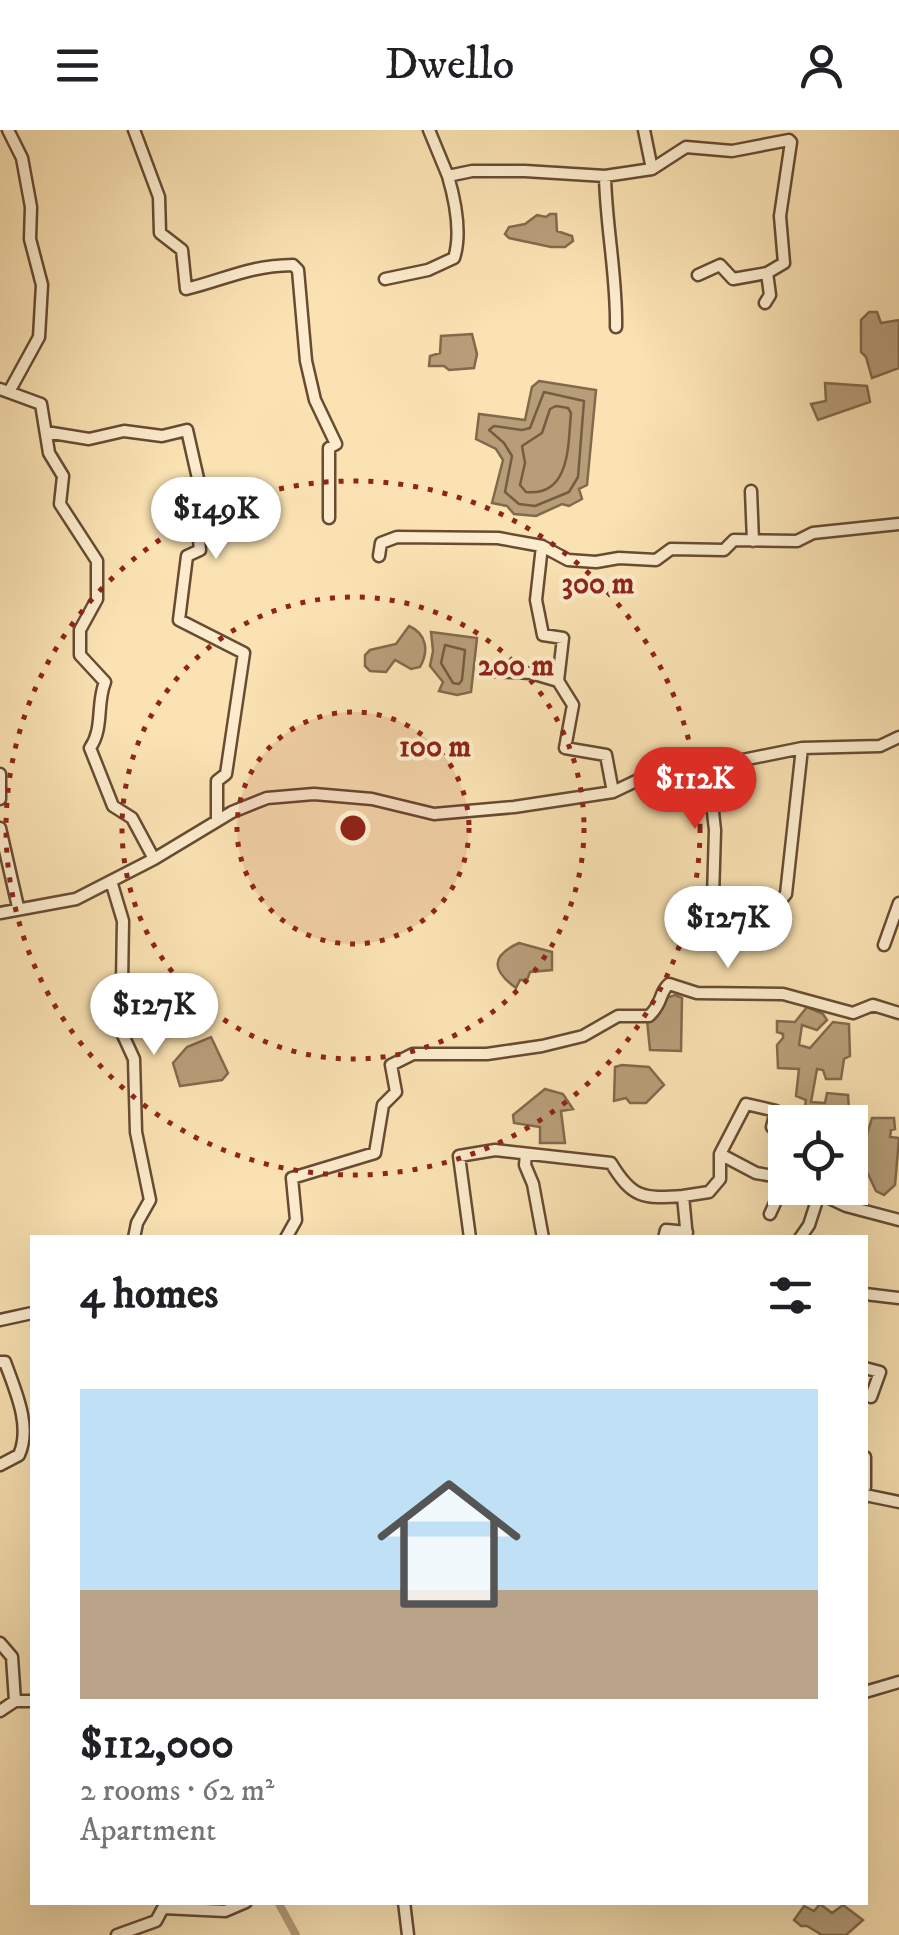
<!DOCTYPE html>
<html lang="en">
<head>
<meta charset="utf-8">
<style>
	:root { --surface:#fff; --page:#f6f6f6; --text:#202124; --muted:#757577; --line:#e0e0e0; --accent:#d93025 }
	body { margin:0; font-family:"IM FELL DW Pica",serif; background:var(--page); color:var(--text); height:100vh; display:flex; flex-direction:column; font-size:38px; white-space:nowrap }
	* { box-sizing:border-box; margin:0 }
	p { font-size:32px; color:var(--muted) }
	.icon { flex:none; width:55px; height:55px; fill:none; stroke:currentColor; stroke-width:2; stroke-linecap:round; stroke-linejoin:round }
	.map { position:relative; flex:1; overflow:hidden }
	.sheet { position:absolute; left:30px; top:1105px; width:838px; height:670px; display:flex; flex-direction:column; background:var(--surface); border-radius:0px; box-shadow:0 10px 40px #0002 }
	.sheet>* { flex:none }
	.buttons { position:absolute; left:768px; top:975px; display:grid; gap:20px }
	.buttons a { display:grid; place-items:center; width:100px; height:100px; border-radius:0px; background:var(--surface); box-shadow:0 10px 40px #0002; font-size:50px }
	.price { position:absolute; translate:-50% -85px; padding:0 22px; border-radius:35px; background:#fff; color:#222; font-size:32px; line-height:65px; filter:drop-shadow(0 2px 5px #0008) }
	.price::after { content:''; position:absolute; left:50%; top:60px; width:30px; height:22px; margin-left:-15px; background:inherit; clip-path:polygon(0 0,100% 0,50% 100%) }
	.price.on { background:var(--accent); color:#fff }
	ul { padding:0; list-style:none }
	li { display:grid; align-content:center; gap:20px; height:530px; padding:0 50px }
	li+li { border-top:2px solid var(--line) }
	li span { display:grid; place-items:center; height:310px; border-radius:0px; color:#555 }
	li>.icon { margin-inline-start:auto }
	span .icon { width:180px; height:180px; fill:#fffc; stroke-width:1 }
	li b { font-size:42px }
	h2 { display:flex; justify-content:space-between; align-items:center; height:120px; padding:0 50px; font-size:42px }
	header { display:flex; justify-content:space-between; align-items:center; height:130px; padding:0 50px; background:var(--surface); font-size:45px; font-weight:600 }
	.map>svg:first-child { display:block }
	.water { fill:#b79e79; stroke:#83694c; stroke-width:2.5 }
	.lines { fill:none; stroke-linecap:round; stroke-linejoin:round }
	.shore { stroke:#765c41; stroke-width:2.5 }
	.canal { stroke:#b79e79; stroke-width:8 }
	.minor-casing { stroke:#674b33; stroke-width:15 }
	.minor { stroke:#fceccd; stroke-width:10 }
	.ring { fill:none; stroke:#8f2418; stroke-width:5; stroke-dasharray:5 10 }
	.centre { fill:#8f2418; stroke:#fceccd; stroke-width:5 }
	.ring-label { font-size:30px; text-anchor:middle; font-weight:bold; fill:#8f2418; stroke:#fceccd; stroke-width:8; stroke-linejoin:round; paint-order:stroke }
</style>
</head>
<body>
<header><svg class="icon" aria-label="menu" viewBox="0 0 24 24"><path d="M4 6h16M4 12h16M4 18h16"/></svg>Dwello<svg class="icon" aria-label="person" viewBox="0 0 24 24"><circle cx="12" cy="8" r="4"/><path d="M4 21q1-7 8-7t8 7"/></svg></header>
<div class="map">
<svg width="899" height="1805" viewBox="0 0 899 1805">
	<rect width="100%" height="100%" fill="#fae2b2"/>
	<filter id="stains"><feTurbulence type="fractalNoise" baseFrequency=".002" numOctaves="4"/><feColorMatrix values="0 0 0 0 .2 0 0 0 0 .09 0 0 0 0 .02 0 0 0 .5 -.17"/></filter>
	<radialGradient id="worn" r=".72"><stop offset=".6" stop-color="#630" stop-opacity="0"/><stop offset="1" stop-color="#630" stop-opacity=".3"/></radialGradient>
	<path class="water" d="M550,84H556L557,101L572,106L573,111L565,117H551L509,108L505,104L509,97L525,94L537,85L546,87Z
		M869,182H877L881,193L899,190V238L872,248L866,227L861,222V190Z
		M472,204L477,224L474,238L449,240L444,236H429L430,226L440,223L441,206Z
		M539,251L596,260L587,355L579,359L582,369L569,376L562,374L536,386L514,384L507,376L492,373L503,330L496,319L476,309L479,284L525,290L532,257Z
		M825,253L867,256L870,272L818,290L811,274L826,271Z
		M409,496C427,504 429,521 420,537L411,539L395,530L386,542L370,541L365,536V525L370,520L396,514Z
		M431,502L477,508L471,562L457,565L439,561L443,552L430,536L433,521Z
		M519,813L552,822V840L530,842L527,850H520L516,858C494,842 488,827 519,813Z
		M675,865L682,868L681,921L650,920L647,890L657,887L666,868Z
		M807,877L823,884L827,890L817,900L802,895L799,915L810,918L833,892L849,894L850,926L844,929L841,949H826L823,940L817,939L811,972L825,973L827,963L848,965L849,979L838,986L837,992H802L806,970L796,966L799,939L778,938L777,915L783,908V904L777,902V891L795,892Z
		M211,907L228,943L222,950L180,956L173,933L187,917Z
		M622,935L649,937L664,955L646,973H630L626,968L614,971L615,937Z
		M545,959L563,964L573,979L561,981L565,1013H540V997L514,993L513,985Z
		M872,988H894L895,999L891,1000L890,1007L899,1008L895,1055L884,1065L876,1061L860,1027Z
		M820,1774L832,1783L843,1775L863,1790L846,1805H822L807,1796H801L794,1790L804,1776L814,1781Z"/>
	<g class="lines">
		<path class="shore" d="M544,262L584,271L578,347L569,362L535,376L519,374L505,362L512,326L504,313L489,300L494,296L522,300L530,298Z
			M556,276L568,278L571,283C568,313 571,367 526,362L520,355L525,333L522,316L542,303L550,279Z
			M445,515L465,520L462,550L459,554L453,553L441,533Z"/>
		<path class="canal" d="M278,1772L296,1805"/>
		<defs>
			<path id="minor" d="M8,0L22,28L31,77L30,109L42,155L39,207L10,260
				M134,0L159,67L160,103L182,120L186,159C227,149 247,136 293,135L298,140L306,231L315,270L336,314L329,318V388
				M429,0L448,46
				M644,0L652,39
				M605,46C606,97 617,146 616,197
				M698,145L720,135L733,149L767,143
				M385,149L428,140L454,128C462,103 455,70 448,46L472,41H525L605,46L652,39L686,17L732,21L789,10L791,12L780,86L784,133L767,143L770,165L765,173
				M0,259L41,274L49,323L63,346L60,374L97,431V469L80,500V525L105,552C96,574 104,598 90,618L113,676L132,688L154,729
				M46,302L89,309L124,301L162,306L187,300L199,353L196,381L200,420L187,426L179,490L244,523L226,644L217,651V691
				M751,361L753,411
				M542,416L536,470L543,505L563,508L558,551L573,575L565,618L606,625L613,662
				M379,426L381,413L397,407L498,408L542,416L568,430L596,432L619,428L656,430L671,419L724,420L734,410L797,411L813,403L899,394
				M494,541L531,543L558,551
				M708,637L715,700L713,767
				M0,644V669
				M0,698L18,777
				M111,751L123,791L122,853L117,892L134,929L136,1002L150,1070L137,1093L134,1108
				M771,782L786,764L802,618
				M0,783L76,769L154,729L232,682L267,668L314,664L372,669L434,684L514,677L613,662L659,640L708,637L802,618L880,616L899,607
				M884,815L899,773
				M526,1024L525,1035L533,1054L543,1108
				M720,1024L756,1043L785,1048
				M808,1058L846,1076L899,1090
				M683,1066L709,1062L720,1049V1024L746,974L776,981L772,997L785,1001
				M770,1084L785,1051
				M286,1108L296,1090L292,1048L375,1023L383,975L396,962L391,935L413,924H487L542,916L583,906L618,886H649C664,872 658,864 669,854L697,863L783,864L853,883L873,875L899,883
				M470,1108L459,1026L495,1020L611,1033C632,1068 643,1069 683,1066L687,1108
				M664,1108L666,1100L687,1102
				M800,1108L809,1095L821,1058
				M865,1164L899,1168
				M0,1190L32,1183
				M0,1232H5C15,1260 32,1296 19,1325L0,1335
				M865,1238L880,1242L871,1267
				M865,1327V1357
				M865,1365L899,1372
				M0,1513L12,1527L15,1571
				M865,1562L899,1552
				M0,1581L15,1571H32
				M404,1772L408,1805
				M117,1805L156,1791L163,1778L225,1781L246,1772"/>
		</defs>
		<use href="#minor" class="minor-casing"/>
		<use href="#minor" class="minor"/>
	</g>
	<circle cx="353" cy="698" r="116" fill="#8f2418" fill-opacity=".12"/>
	<g class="ring">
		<circle cx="353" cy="698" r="116"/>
		<circle cx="353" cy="698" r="231"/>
		<circle cx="353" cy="698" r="347"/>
	</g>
	<circle cx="353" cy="698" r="15" class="centre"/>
	<g class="ring-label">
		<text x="598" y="463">300 m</text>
		<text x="516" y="545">200 m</text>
		<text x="435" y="626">100 m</text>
	</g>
	<rect width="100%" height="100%" filter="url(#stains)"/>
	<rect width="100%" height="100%" fill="url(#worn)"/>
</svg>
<div class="buttons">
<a><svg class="icon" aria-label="locate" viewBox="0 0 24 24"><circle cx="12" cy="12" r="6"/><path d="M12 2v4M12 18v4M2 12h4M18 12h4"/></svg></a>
</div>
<b class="price" style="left:216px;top:432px">$149K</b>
<b class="price on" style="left:695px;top:702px">$112K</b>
<b class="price" style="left:728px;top:841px">$127K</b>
<b class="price" style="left:154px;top:928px">$127K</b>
<section class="sheet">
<h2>4 homes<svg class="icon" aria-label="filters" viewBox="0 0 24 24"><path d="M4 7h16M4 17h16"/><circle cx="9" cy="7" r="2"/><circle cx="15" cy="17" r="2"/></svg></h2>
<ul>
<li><span style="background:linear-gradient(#bfe0f5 65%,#b9a48a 0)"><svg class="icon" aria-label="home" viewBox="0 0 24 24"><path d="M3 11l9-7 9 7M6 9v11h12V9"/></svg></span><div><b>$112,000</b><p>2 rooms · 62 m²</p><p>Apartment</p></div></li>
</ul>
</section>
</div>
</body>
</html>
